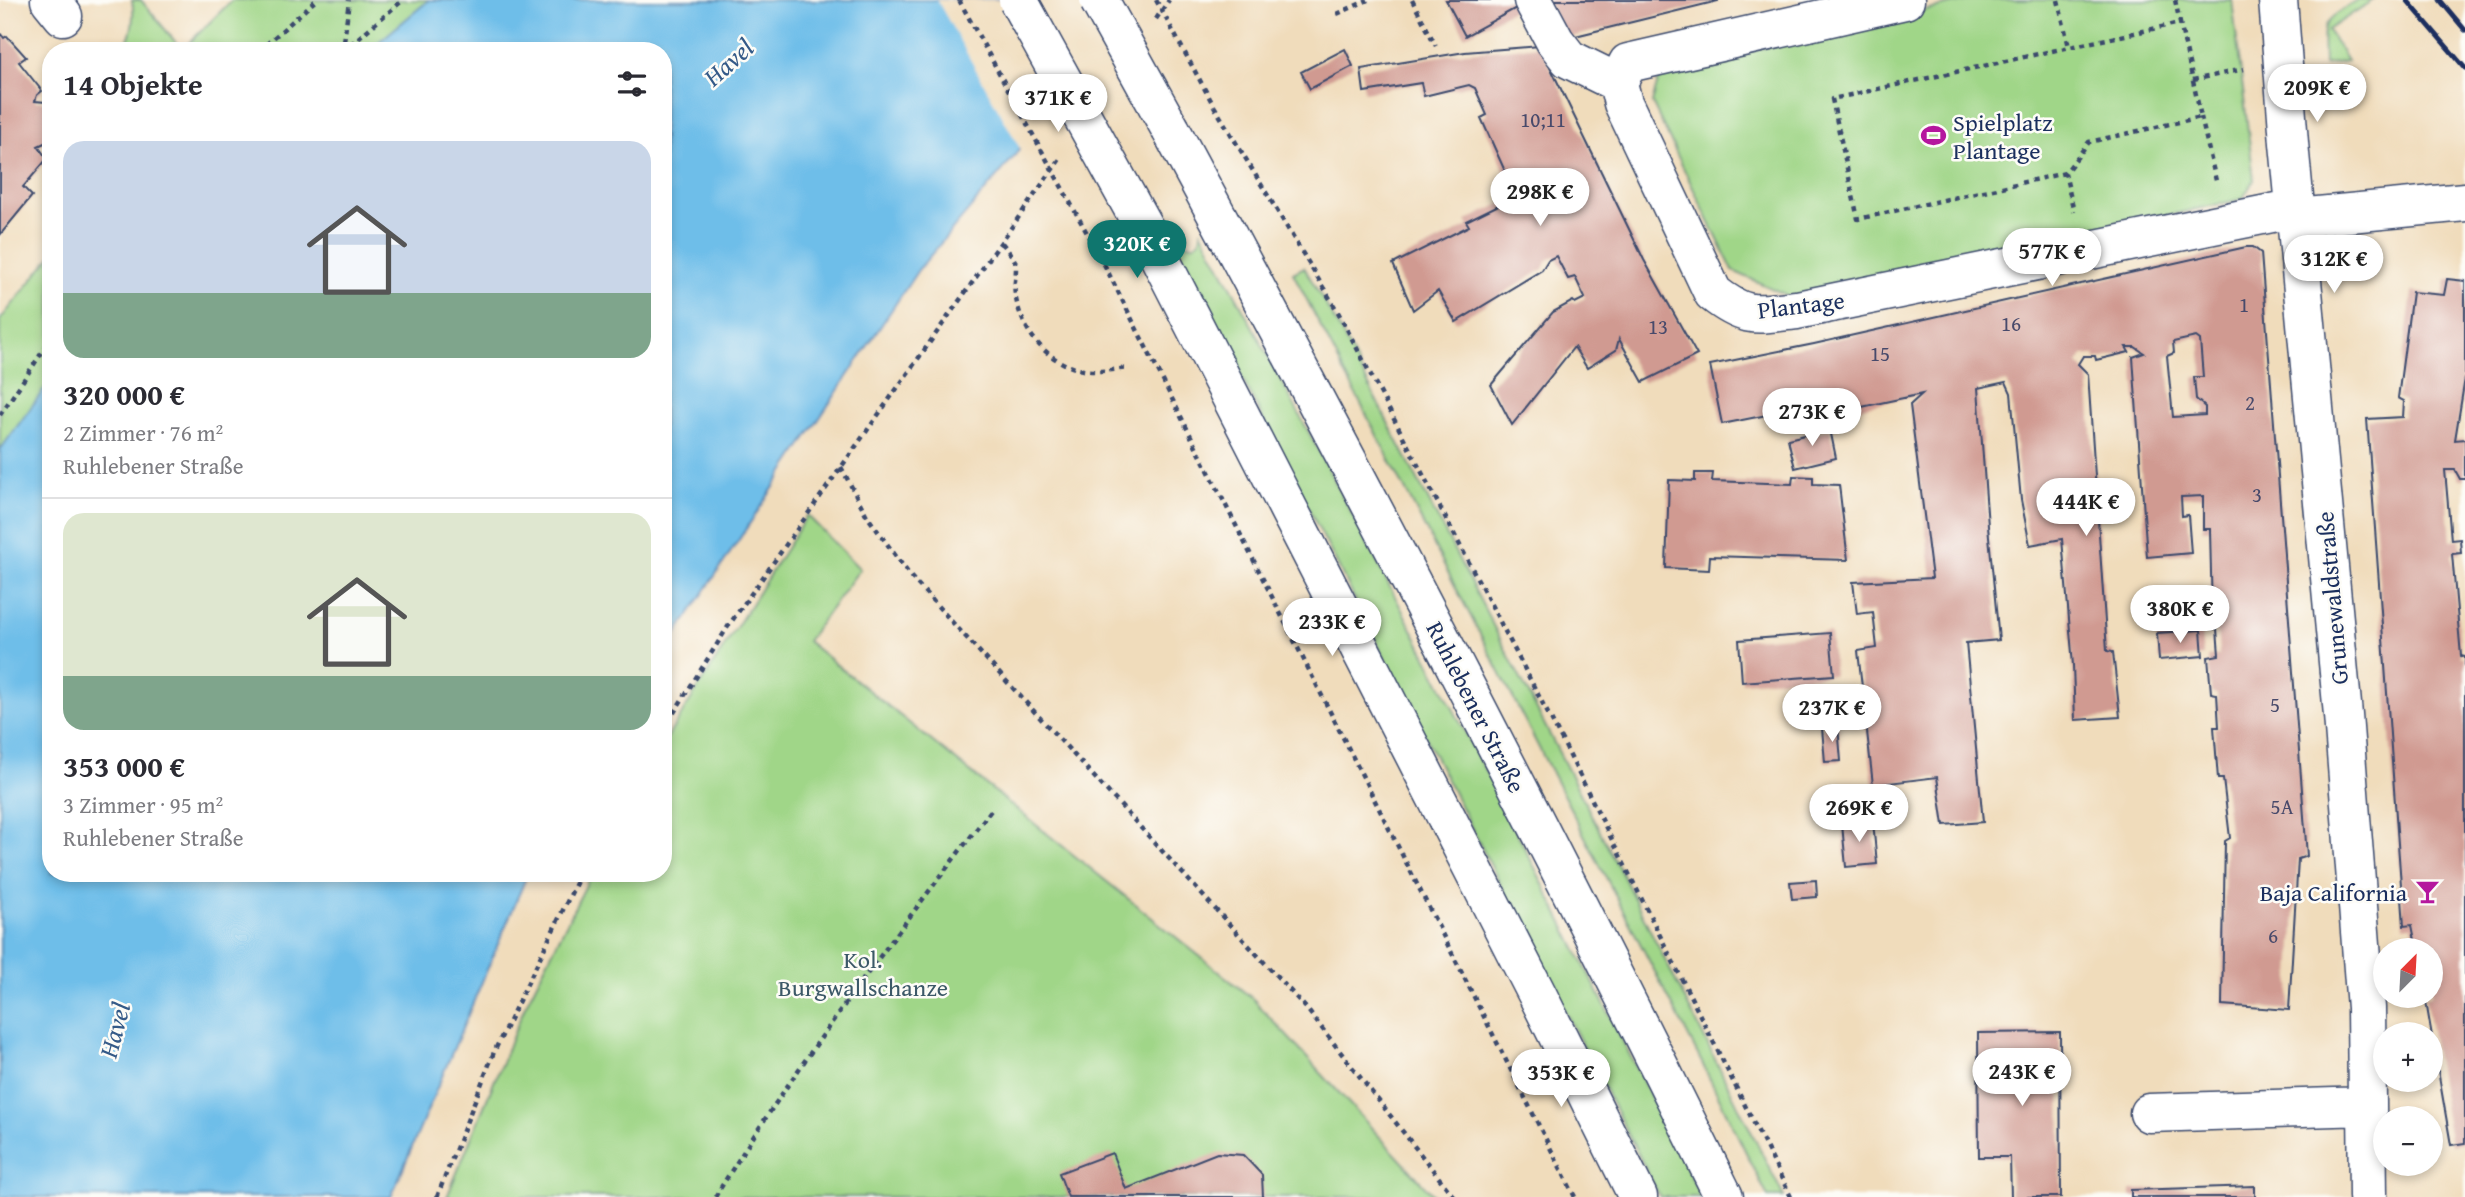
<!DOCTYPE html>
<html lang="de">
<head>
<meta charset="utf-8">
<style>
	:root { --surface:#fff; --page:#f2f2f3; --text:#2b2b33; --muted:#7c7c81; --line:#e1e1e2; --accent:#0f766e }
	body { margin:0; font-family:"Gentium Book Plus",serif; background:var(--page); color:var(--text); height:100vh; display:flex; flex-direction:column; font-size:26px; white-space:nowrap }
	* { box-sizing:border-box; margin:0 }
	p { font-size:23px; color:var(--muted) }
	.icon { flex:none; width:38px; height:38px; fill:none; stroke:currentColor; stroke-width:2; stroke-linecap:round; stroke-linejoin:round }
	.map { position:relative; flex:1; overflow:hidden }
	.side { position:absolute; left:42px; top:42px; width:630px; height:840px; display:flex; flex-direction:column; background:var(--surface); border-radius:28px; box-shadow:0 4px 10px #0003 }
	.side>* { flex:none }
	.needle { width:46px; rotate:24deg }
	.tools { position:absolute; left:2373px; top:938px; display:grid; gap:14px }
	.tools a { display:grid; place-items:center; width:70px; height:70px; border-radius:50%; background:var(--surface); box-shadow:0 4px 10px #0003; font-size:35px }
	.price { position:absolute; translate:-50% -60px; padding:0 16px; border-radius:24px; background:#fff; color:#222; font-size:23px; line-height:46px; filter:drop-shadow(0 2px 4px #0008) }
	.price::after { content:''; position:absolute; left:50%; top:42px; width:21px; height:16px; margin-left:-10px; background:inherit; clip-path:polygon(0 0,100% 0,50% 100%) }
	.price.on { background:var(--accent); color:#fff }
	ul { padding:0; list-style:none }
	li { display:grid; align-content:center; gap:14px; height:371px; padding:0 21px }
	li+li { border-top:2px solid var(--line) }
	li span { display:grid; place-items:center; height:217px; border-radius:21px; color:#555 }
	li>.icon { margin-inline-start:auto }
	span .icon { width:126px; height:126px; fill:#fffc; stroke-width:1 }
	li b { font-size:30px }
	h2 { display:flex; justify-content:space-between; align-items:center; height:84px; padding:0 21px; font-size:30px }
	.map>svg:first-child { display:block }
	.green { fill:#a0d688; stroke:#5e8273; stroke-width:2 }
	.water { fill:#6ebee9; stroke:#4476a4; stroke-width:2 }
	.pier { fill:#f0dcbb }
	.building { fill:#d09a91; fill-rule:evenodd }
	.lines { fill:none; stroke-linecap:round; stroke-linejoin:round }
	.minor-casing { stroke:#3b496c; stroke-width:41 }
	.major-casing { stroke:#3b496c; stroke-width:41 }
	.path { stroke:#3b496c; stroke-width:4.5; stroke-dasharray:5 5; stroke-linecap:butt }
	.minor { stroke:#fff; stroke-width:38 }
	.major { stroke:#fff; stroke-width:38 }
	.rail { stroke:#1b2f5e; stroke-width:5 }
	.major-bridge-casing { stroke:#3b496c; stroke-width:41; stroke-linecap:butt }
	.path-bridge { stroke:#3b496c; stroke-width:4.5; stroke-dasharray:5 5; stroke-linecap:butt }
	.major-bridge { stroke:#fff; stroke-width:38 }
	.labels { text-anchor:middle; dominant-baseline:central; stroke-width:5; stroke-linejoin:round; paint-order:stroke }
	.number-label { font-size:21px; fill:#484a6b }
	.poi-label { font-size:24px; fill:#1b2f5e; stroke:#fdfcf7; text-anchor:start }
	.street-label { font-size:24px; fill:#1b2f5e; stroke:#fdfcf7 }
	.park-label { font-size:24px; fill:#3c5968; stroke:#fdfcf7 }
	.water-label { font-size:26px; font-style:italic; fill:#345a88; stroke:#fdfcf7 }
</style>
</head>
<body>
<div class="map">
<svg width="2465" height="1197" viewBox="0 0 2465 1197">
	<rect width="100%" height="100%" fill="#fdfcf7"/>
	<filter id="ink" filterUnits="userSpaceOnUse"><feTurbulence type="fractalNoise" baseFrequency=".0143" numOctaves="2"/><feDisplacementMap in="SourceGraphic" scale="14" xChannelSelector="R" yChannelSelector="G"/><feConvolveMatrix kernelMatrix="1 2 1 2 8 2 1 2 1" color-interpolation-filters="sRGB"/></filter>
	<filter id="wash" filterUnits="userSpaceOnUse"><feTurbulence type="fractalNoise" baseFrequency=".00686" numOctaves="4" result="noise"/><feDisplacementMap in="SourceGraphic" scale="28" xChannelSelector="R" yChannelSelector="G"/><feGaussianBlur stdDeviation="1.57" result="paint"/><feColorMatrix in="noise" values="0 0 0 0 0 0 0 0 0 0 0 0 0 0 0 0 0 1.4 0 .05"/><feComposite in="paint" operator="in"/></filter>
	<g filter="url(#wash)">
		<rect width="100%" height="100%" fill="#f0dcbb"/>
		<path class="green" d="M132,0H141L182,50L232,0H429L368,51H122C133,35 135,18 132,0Z
			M1972,0H2232L2254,180L2242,199L1793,298L1733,271L1652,103L1661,71Z
			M2358,0H2373L2328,30L2347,61L2324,65C2323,19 2319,25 2358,0Z
			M1201,231C1374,550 1539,873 1701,1197H1660L1173,243L1195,244L1200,240Z
			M51,256V380L0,450V320Z
			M1304,267L1340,330L1624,878L1784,1197H1768L1698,1055L1293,273Z
			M807,515L860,569L807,641L1253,999L1435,1197H447L525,1006L592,873H663V744Z"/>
		<path class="water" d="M429,0H1130L1091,42L1013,158L918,270L663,654V51H368Z
			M51,380V873H528L391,1197H0V450Z"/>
		<path class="pier" d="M937,0H1134L1094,44L1022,152Z"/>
		<g id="blocks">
			<path class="building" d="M1446,0H1517L1520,6L1465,36Z
				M1547,0H1718V1L1567,38Z
				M0,33L4,38L7,36L26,57L19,62L42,91L37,95L35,101L46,102L51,107V140L38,146L47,159L23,187L32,196L0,235Z
				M1540,46L1644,260L1697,355L1643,382L1619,339L1616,350L1587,368L1574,347L1512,425L1491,385L1553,312L1573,301L1575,303L1585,298L1575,277L1568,279L1556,256L1548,260L1542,270L1456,322L1438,291L1413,310L1393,264L1469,226L1466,221L1513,198L1506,182L1509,180L1481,118L1487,115L1475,88L1469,85L1424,96L1421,83L1364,92L1361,69L1465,52Z
				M1345,49L1353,66L1310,89L1301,72Z
				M2246,247H2253L2261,253L2307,856L2298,859L2289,1010L2222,1005L2225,841L2230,838L2223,779H2218L2214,727H2219L2217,694L2211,693L2208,657L2219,655L2217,629L2207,628V615H2212L2210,529H2203V496L2181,497L2182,516L2188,515L2191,553L2147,557L2133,357L2144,353L2135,347H2126L2129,352L2096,360L2095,356H2083L2078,364L2088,374L2107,651L2113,652L2120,717L2075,720L2073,665L2062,539L2030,545L2021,500L2011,393L2006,382L1978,388L1988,526L1999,640L1966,643L1983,822L1944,825L1937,777L1873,785L1858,651L1877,648L1873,612L1857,614L1853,582L1932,578L1910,405L1922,394L1829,414L1826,403L1722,424L1710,365L1814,344ZM2196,337L2200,340L2203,377H2194L2196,399L2205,407V415L2173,417L2167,356L2174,353L2173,342Z
				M2447,279L2465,281V378L2455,440L2465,439V479H2460L2455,470H2445L2451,540L2460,539L2461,553L2452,554L2461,656L2465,657V1143L2451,1145L2425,996H2431V950H2417L2412,925L2404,926L2367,419L2403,417L2404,401L2398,398L2412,292L2444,295Z
				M1830,429L1836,458L1795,468L1788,439Z
				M1695,473H1713L1712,481L1792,484L1793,476L1813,477V484L1839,485L1848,560L1710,556L1709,570L1666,568L1669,480L1695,481Z
				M2201,630L2203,656L2159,660L2157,633Z
				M1830,633L1834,675L1742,682L1739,640Z
				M1838,726L1841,761L1825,762L1822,728Z
				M1873,822L1877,864L1846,867L1842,824Z
				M1816,880L1817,897L1792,899L1790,882Z
				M2060,1032L2061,1197H2011L2010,1157H1979L1978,1033Z
				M1112,1153L1126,1189L1217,1153L1243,1155L1262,1175L1263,1197H1068L1059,1173Z
				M2255,1186V1197H2131V1190Z"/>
		</g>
	</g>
	<g filter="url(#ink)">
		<use href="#blocks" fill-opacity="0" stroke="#3b496c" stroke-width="2"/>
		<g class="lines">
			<defs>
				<path id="minor" d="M50,0L63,16
					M1533,0L1555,41L1569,59L1618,83
					M1905,0L1628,63L1618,83L1623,103L1713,293C1747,320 1757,314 1797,310L2296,208
					M2278,0L2289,143L2343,715L2366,1008L2368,1197
					M2297,218L2465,202
					M2149,1113L2367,1106"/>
				<path id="major" d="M1171,130C1361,482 1547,837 1724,1197
					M1150,239L1537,994L1638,1197"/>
			</defs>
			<use href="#minor" class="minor-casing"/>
			<use href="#major" class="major-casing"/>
			<path class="path" d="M1412,0L1436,46
				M2058,0L2069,47
				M2175,0L2180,23
				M1337,14L1368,0
				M1156,19L1169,0
				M259,51L316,0
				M343,51L403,0
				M343,51L349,0
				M2193,80L2244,69
				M1214,106L1338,312L1566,748L1791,1197
				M2201,117L2217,185
				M2065,173L1858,219L1832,99L2180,23L2201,117L2089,142L2065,173L2074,212
				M1002,243C1006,248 1012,255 1015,261C1018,270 1013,284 1015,294C1021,329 1043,359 1078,369C1094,373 1112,370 1128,368
				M1104,264L1575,1197
				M0,415L51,339
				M841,467L867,516L911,577L1306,1008L1454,1197
				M663,730L729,625L1060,159
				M437,1197L494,1052L581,873
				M715,1197C799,1061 895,935 992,809"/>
			<use href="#minor" class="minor"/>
			<use href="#major" class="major"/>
			<path class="rail" d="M2407,0L2465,68
				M2440,0L2465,30"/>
			<defs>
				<path id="major-bridge" d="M1018,0L1150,239
					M1099,0L1171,130"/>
			</defs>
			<use href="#major-bridge" class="major-bridge-casing"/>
			<path class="path-bridge" d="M959,0L1104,264
				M1156,0L1214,106"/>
			<use href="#major-bridge" class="major-bridge"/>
		</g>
	</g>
	<defs>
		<symbol id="stadium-bare" viewBox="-9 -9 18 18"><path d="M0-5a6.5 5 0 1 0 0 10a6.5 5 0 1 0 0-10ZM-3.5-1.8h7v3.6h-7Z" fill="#b5179e" stroke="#fdfcf7" stroke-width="2.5" paint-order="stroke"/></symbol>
		<symbol id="bar-bare" viewBox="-9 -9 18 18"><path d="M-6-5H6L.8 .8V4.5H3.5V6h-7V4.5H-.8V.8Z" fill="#b5179e" stroke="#fdfcf7" stroke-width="2.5" paint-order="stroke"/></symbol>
	</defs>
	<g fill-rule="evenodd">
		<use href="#stadium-bare" x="1916" y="118" width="35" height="35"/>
		<use href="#bar-bare" x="2410" y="874" width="35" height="35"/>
	</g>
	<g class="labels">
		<g class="number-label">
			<text x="1543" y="119">10;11</text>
			<text x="2244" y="304">1</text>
			<text x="2011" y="323">16</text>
			<text x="1658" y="326">13</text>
			<text x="1880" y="353">15</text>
			<text x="2250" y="402">2</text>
			<text x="2257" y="494">3</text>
			<text x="2275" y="704">5</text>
			<text x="2282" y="806">5A</text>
			<text x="2273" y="935">6</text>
		</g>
		<g class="poi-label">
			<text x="1953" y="122">Spielplatz<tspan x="1953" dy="28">Plantage</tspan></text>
			<text x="2407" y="892" text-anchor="end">Baja California</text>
		</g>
		<g class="street-label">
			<text transform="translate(1801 305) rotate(-7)">Plantage</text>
			<text transform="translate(2332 598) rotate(-95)">Grunewaldstraße</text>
			<text transform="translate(1476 707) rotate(63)">Ruhlebener Straße</text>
		</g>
		<g class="park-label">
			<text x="863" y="959">Kol.<tspan x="863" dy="28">Burgwallschanze</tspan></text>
		</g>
		<g class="water-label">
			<text transform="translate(728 62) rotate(-42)">Havel</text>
			<text transform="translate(114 1030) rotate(-75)">Havel</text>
		</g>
	</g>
</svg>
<div class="tools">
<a><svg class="needle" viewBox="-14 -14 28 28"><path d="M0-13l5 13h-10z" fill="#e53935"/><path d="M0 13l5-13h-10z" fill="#7c7c81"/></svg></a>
<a>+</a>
<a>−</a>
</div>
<b class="price" style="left:2317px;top:124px">209K €</b>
<b class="price" style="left:1058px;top:134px">371K €</b>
<b class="price" style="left:1540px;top:228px">298K €</b>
<b class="price on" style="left:1137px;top:280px">320K €</b>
<b class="price" style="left:2052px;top:288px">577K €</b>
<b class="price" style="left:2334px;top:295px">312K €</b>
<b class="price" style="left:1812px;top:448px">273K €</b>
<b class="price" style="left:2086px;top:538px">444K €</b>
<b class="price" style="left:2180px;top:645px">380K €</b>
<b class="price" style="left:1332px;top:658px">233K €</b>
<b class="price" style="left:1832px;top:744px">237K €</b>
<b class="price" style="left:1859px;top:844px">269K €</b>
<b class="price" style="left:2022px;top:1108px">243K €</b>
<b class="price" style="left:1561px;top:1109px">353K €</b>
<section class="side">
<h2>14 Objekte<svg class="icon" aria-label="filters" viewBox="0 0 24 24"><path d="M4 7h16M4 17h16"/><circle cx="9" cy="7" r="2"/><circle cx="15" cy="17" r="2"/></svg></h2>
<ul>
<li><span style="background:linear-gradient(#c9d6e8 70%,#7fa58c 0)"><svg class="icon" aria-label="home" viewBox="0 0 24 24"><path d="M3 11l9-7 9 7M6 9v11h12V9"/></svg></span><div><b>320 000 €</b><p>2 Zimmer · 76 m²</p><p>Ruhlebener Straße</p></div></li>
<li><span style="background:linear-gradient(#dfe7d0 75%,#7fa58c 0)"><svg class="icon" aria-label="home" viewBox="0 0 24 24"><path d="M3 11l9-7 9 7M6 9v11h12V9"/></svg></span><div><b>353 000 €</b><p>3 Zimmer · 95 m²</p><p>Ruhlebener Straße</p></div></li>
</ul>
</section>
</div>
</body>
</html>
